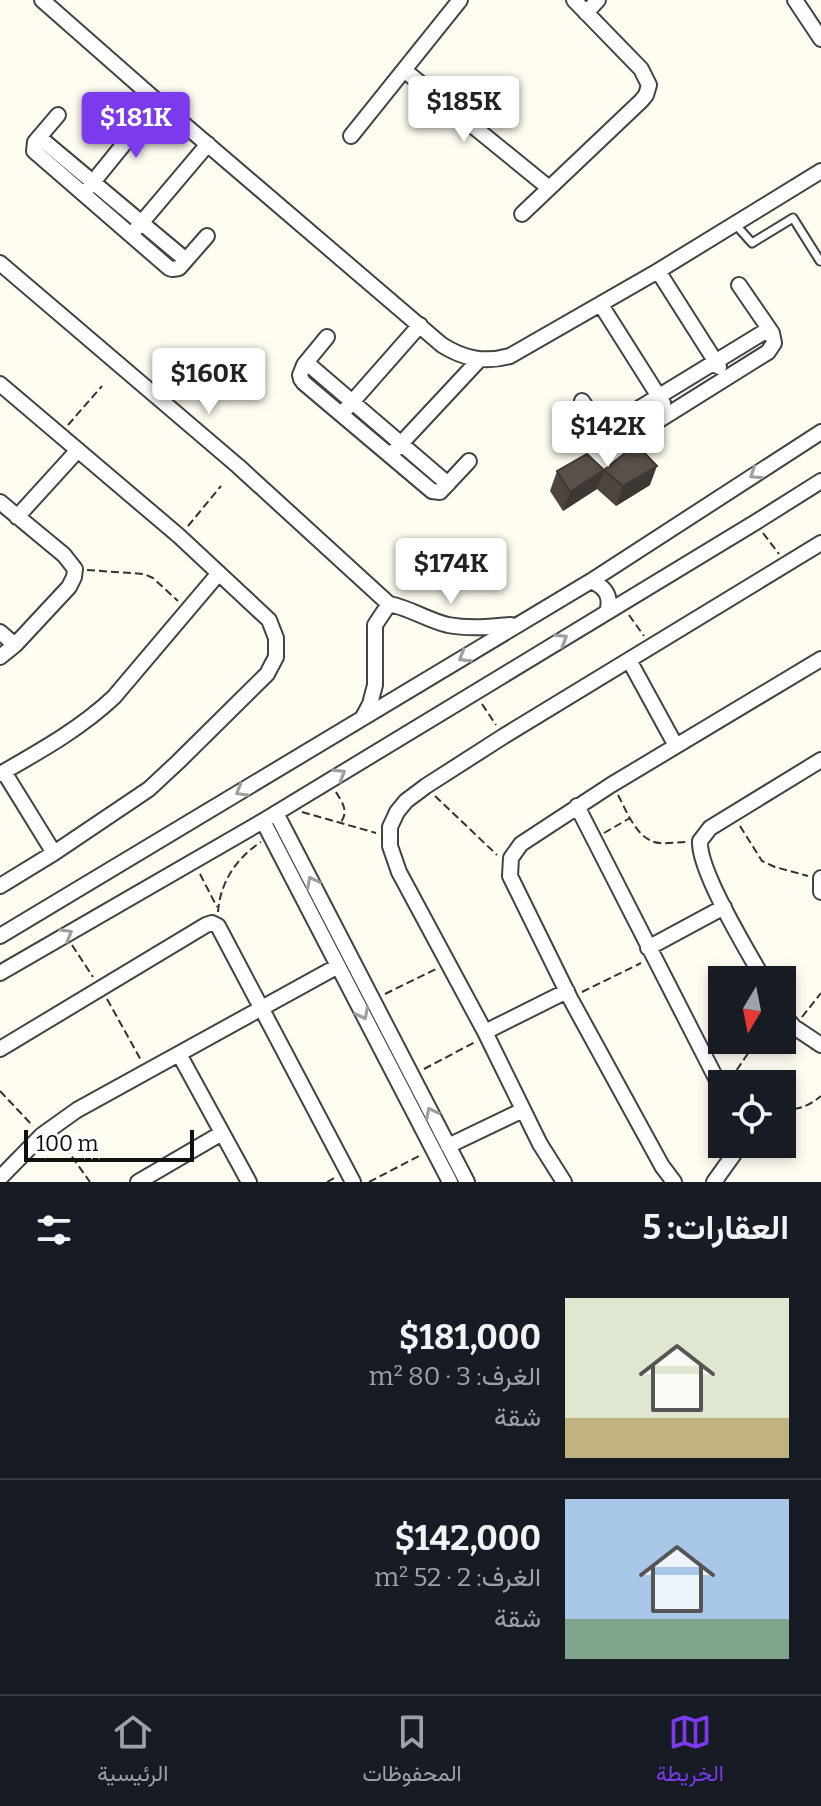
<!DOCTYPE html>
<html lang="ar">
<head>
<meta charset="utf-8">
<style>
	:root { --surface:#171b24; --page:#242831; --text:#f1f3f6; --muted:#9ea1a6; --line:#363941; --accent:#7c3aed }
	body { margin:0; font-family:Bitter,Vazirmatn,serif; background:var(--page); color:var(--text); direction:rtl; height:100vh; display:flex; flex-direction:column; font-size:30px; white-space:nowrap }
	* { box-sizing:border-box; margin:0 }
	p { font-size:26px; color:var(--muted) }
	.icon { flex:none; width:44px; height:44px; fill:none; stroke:currentColor; stroke-width:2; stroke-linecap:round; stroke-linejoin:round }
	.map { position:relative; height:1182px; overflow:hidden; direction:ltr }
	.drawer { display:flex; flex-direction:column; background:var(--surface); flex:1 }
	.drawer>* { flex:none }
	.needle { width:52px; rotate:190deg }
	.controls { position:absolute; left:708px; top:966px; display:grid; gap:16px }
	.controls a { display:grid; place-items:center; width:88px; height:88px; border-radius:0px; background:var(--surface); box-shadow:0 4px 12px #0003; font-size:40px }
	.scale { position:absolute; left:24px; bottom:20px; width:170px; box-sizing:border-box; padding-left:8px; border:4px solid #101010; border-top:0; font-size:22px; line-height:28px; white-space:nowrap; color:#101010; -webkit-text-stroke:6px #fff; paint-order:stroke }
	.price { position:absolute; translate:-50% -68px; padding:0 18px; border-radius:8px; background:#fff; color:#222; font-size:26px; line-height:52px; filter:drop-shadow(0 2px 4px #0008) }
	.price::after { content:''; position:absolute; left:50%; top:48px; width:24px; height:18px; margin-left:-12px; background:inherit; clip-path:polygon(0 0,100% 0,50% 100%) }
	.price.current { background:var(--accent); color:#fff }
	ul { padding:0; list-style:none }
	li { display:flex; align-items:center; gap:24px; height:200px; padding:0 32px }
	li+li { border-top:2px solid var(--line) }
	li span { display:grid; place-items:center; flex:none; width:224px; height:160px; border-radius:0px; color:#555 }
	li>.icon { margin-inline-start:auto }
	span .icon { width:96px; height:96px; fill:#fffc; stroke-width:1 }
	li b { font-size:34px }
	h2 { display:flex; justify-content:space-between; align-items:center; height:96px; padding:0 32px; font-size:34px }
	.dock { display:flex; justify-content:space-around; align-items:center; height:112px; border-top:2px solid var(--line); background:var(--surface); font-size:22px; color:var(--muted) }
	.dock a { display:grid; justify-items:center; gap:4px }
	.dock .current { color:var(--accent) }
	.map>svg:first-child { display:block }
	.lines { fill:none; stroke-linecap:round; stroke-linejoin:round }
	.lane-casing { stroke:#434343; stroke-width:11 }
	.street-casing { stroke:#434343; stroke-width:18 }
	.path { stroke:#323232; stroke-width:2; stroke-dasharray:8 4; stroke-linecap:butt }
	.lane { stroke:#fff; stroke-width:7 }
	.street { stroke:#fff; stroke-width:14 }
	.wall { fill:#4d4540 }
	.shaded-wall { fill:#3e3834 }
	.building { fill:#59504b; stroke:#3e3834; stroke-width:2 }
	.oneway { stroke:#9f9f9f }
</style>
</head>
<body>
<div class="map">
<svg width="821" height="1182" viewBox="0 0 821 1182">
	<rect width="100%" height="100%" fill="#fffcf2"/>
	<g class="lines">
		<defs>
			<path id="lane" d="M735,224L752,243L793,218L820,261"/>
			<path id="street" d="M42,0L158,102L442,345C464,359 485,363 510,356L658,271L821,171
				M795,0L821,39
				M586,13L598,0
				M404,70L549,188
				M58,115L35,142L34,151L169,268L172,269L179,268L207,236
				M351,136L460,0
				M39,137L186,260
				M89,187L158,102
				M522,214L641,101L646,95L649,85L641,69L574,0
				M137,228L208,144
				M0,263L238,466L389,604C410,608 427,620 448,625C469,629 490,627 511,625
				M658,271L719,367
				M601,305L663,403
				M327,337L304,365L300,375L301,379L304,383L432,491L440,492L469,461
				M307,363L448,484
				M0,384L179,536L269,620L276,638V657L267,674L178,762L149,789L54,853L0,886
				M582,401L607,438L616,443L624,442L768,352L774,343L772,333L739,285
				M346,409L420,325
				M602,431L769,329
				M395,450L479,360
				M0,502L64,555L75,569L74,577L69,587L15,645L0,657
				M17,517L78,450
				M591,581C605,587 612,596 607,612
				M0,632L15,645
				M629,660L676,746
				M363,717L370,704L375,685V625L389,604
				M4,772L54,853
				M0,774C40,751 80,729 114,697L219,573
				M577,806L722,1090
				M276,813L467,1182
				M263,821L450,1182
				M821,878V892
				M0,936L591,581L821,432
				M648,948L724,907
				M0,973L263,821L756,522L821,481
				M764,980C748,952 698,870 700,841L710,828L821,760
				M782,1013L794,1027L821,1045
				M485,1032L567,991
				M0,1049L206,925L212,923L218,926L353,1182
				M179,1054L249,1182
				M448,1146L523,1110
				M0,1178L42,1135L77,1110L338,966
				M138,1182L222,1133
				M564,1182L540,1144L485,1032L399,872L390,846V827L397,812L406,801L426,786L504,736L821,543
				M674,1182L662,1166L570,998L510,876L511,858L521,844L611,785L821,659
				M714,1182L734,1154L737,1144"/>
		</defs>
		<use href="#lane" class="lane-casing"/>
		<use href="#street" class="street-casing"/>
		<path class="path" d="M68,425L102,386
			M188,526L221,486
			M763,533L779,554
			M87,570L144,574L153,578L178,601
			M629,615L644,636
			M482,704L496,725
			M336,792C342,802 349,811 341,822
			M618,795C627,812 638,842 660,843C668,844 678,842 687,842
			M435,796L497,855
			M302,812L376,833
			M740,826L762,861L775,867L808,876
			M604,833L630,818
			M200,874L217,907
			M218,912C220,883 236,858 261,842
			M72,945L93,977
			M582,992L641,963
			M385,994L436,969
			M107,999L141,1060
			M802,1017L821,993
			M424,1069L475,1042
			M730,1080L757,1040
			M0,1091L33,1126
			M782,1109C797,1111 809,1106 821,1096
			M58,1137L90,1182
			M327,1182L336,1177
			M369,1182L421,1155"/>
		<use href="#lane" class="lane"/>
		<use href="#street" class="street"/>
	</g>
	<path class="wall" d="M604,470L650,485L616,506L597,489L563,511L550,491L557,471Z"/>
	<path class="shaded-wall" d="M657,466L650,485L616,506L623,486Z
		M604,470L597,489L563,511L570,492Z"/>
	<path class="building" d="M636,444L657,466L623,486L604,470L570,492L557,471L587,454L604,470Z"/>
	<defs><path id="oneway-chevron" d="M-2-3.5L2.5 0L-2 3.5" fill="none" stroke-width="1.6" stroke-linecap="round" stroke-linejoin="round" transform="scale(2)"/></defs>
	<g class="oneway">
		<use href="#oneway-chevron" transform="translate(755 474) rotate(147)"/>
		<use href="#oneway-chevron" transform="translate(562 639) rotate(-31)"/>
		<use href="#oneway-chevron" transform="translate(464 657) rotate(149)"/>
		<use href="#oneway-chevron" transform="translate(340 774) rotate(-31)"/>
		<use href="#oneway-chevron" transform="translate(241 791) rotate(150)"/>
		<use href="#oneway-chevron" transform="translate(312 882) rotate(-117)"/>
		<use href="#oneway-chevron" transform="translate(67 934) rotate(-30)"/>
		<use href="#oneway-chevron" transform="translate(363 1014) rotate(63)"/>
		<use href="#oneway-chevron" transform="translate(431 1113) rotate(-117)"/>
	</g>
</svg>
<div class="controls">
<a><svg class="needle" viewBox="-14 -14 28 28"><path d="M0-13l5 13h-10z" fill="#e53935"/><path d="M0 13l5-13h-10z" fill="#9ea1a6"/></svg></a>
<a><svg class="icon" aria-label="locate" viewBox="0 0 24 24"><circle cx="12" cy="12" r="6"/><path d="M12 2v4M12 18v4M2 12h4M18 12h4"/></svg></a>
</div>
<div class="scale">100 m</div>
<b class="price" style="left:464px;top:144px">$185K</b>
<b class="price current" style="left:136px;top:160px">$181K</b>
<b class="price" style="left:209px;top:416px">$160K</b>
<b class="price" style="left:608px;top:469px">$142K</b>
<b class="price" style="left:451px;top:606px">$174K</b>
</div>
<section class="drawer">
<h2>العقارات: 5<svg class="icon" aria-label="filters" viewBox="0 0 24 24"><path d="M4 7h16M4 17h16"/><circle cx="9" cy="7" r="2"/><circle cx="15" cy="17" r="2"/></svg></h2>
<ul>
<li><span style="background:linear-gradient(#dfe7d0 75%,#c2b280 0)"><svg class="icon" aria-label="home" viewBox="0 0 24 24"><path d="M3 11l9-7 9 7M6 9v11h12V9"/></svg></span><div><b>$181,000</b><p>الغرف: 3 · 80 m²</p><p>شقة</p></div></li>
<li><span style="background:linear-gradient(#a9c7e8 75%,#7fa58c 0)"><svg class="icon" aria-label="home" viewBox="0 0 24 24"><path d="M3 11l9-7 9 7M6 9v11h12V9"/></svg></span><div><b>$142,000</b><p>الغرف: 2 · 52 m²</p><p>شقة</p></div></li>
</ul>
</section>
<nav class="dock">
<a class="current"><svg class="icon" aria-label="map" viewBox="0 0 24 24"><path d="M3 6l6-2 6 2 6-2v14l-6 2-6-2-6 2zM9 4v14M15 6v14"/></svg>الخريطة</a>
<a><svg class="icon" aria-label="saved" viewBox="0 0 24 24"><path d="M7 4h10v16l-5-4-5 4z"/></svg>المحفوظات</a>
<a><svg class="icon" aria-label="home" viewBox="0 0 24 24"><path d="M3 11l9-7 9 7M6 9v11h12V9"/></svg>الرئيسية</a>
</nav>
</body>
</html>
